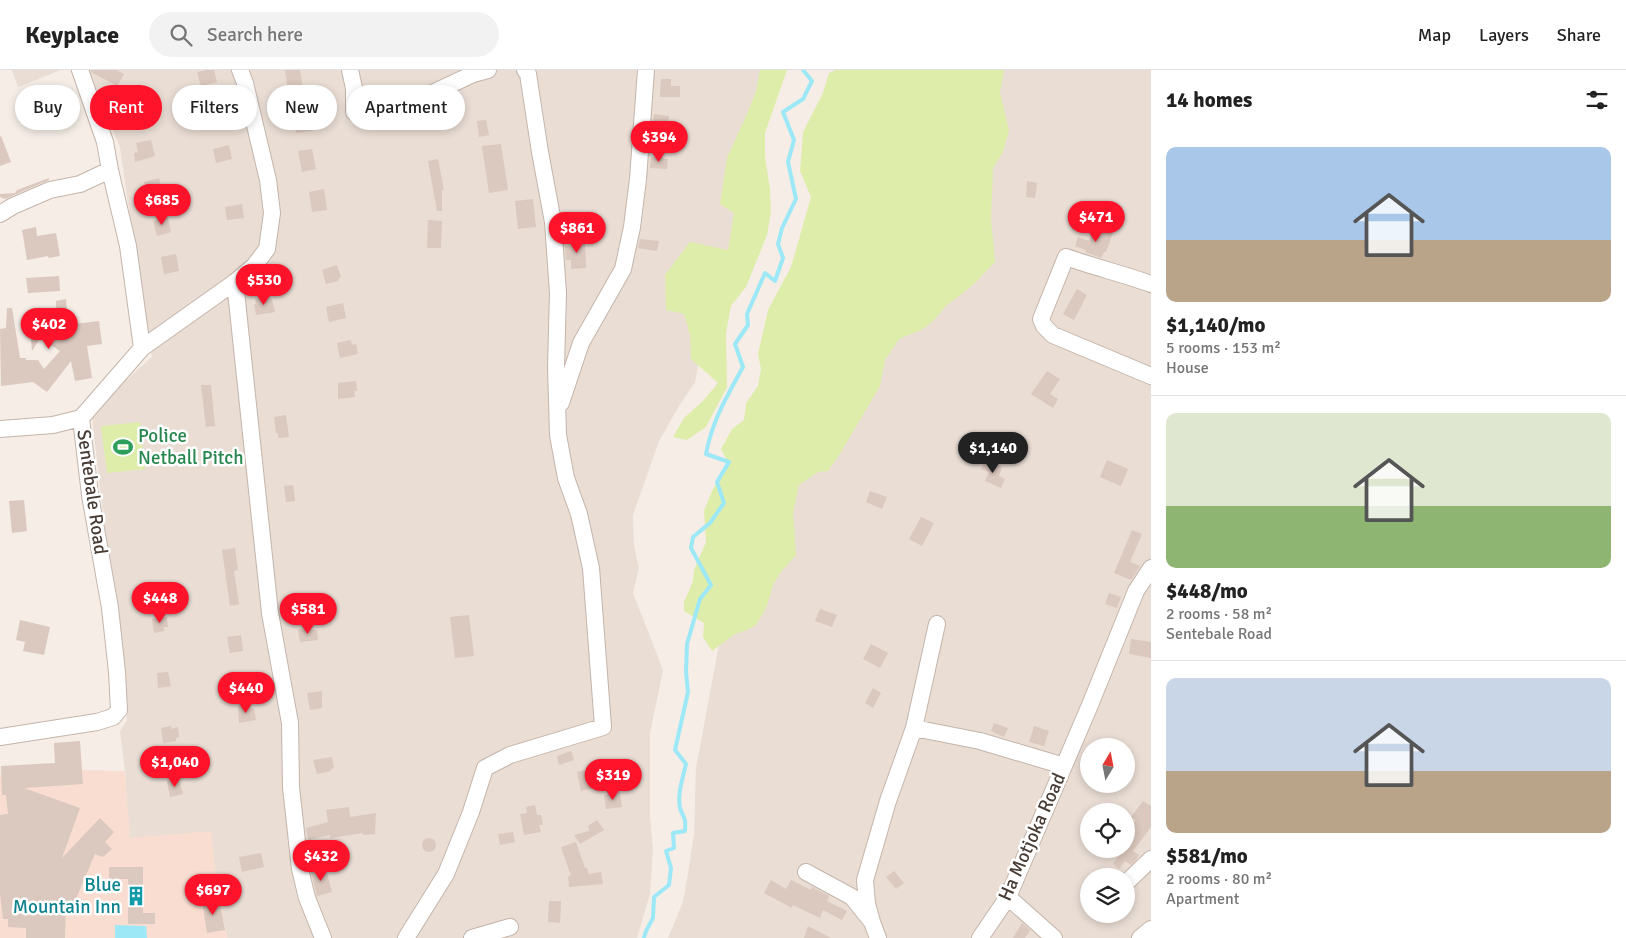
<!DOCTYPE html>
<html lang="en">
<head>
<meta charset="utf-8">
<style>
	:root { --surface:#fff; --page:#f2f2f2; --text:#222; --muted:#767676; --line:#e0e0e0; --accent:#ff132a }
	body { margin:0; font-family:Signika,sans-serif; background:var(--page); color:var(--text); height:100vh; display:flex; flex-direction:column; font-size:19px; white-space:nowrap }
	* { box-sizing:border-box; margin:0 }
	p { font-size:16px; color:var(--muted) }
	.icon { flex:none; width:28px; height:28px; fill:none; stroke:currentColor; stroke-width:2; stroke-linecap:round; stroke-linejoin:round }
	.map { position:relative; flex:1; overflow:hidden }
	.panel { display:flex; flex-direction:column; background:var(--surface); width:475px }
	.panel>* { flex:none }
	.banner { position:absolute; left:15px; top:15px; width:475px; height:45px; display:flex; gap:10px }
	.needle { width:32px; rotate:10deg }
	.tools { position:absolute; left:1080px; top:668px; display:grid; gap:10px }
	.tools a { display:grid; place-items:center; width:55px; height:55px; border-radius:50%; background:var(--surface); box-shadow:0 2px 8px #0003; font-size:25px }
	.price { position:absolute; translate:-50% -42px; padding:0 11px; border-radius:18px; background:var(--accent); color:#fff; font-size:16px; line-height:32px; filter:drop-shadow(0 1px 2px #0008) }
	.price::after { content:''; position:absolute; left:50%; top:30px; width:15px; height:11px; margin-left:-8px; background:inherit; clip-path:polygon(0 0,100% 0,50% 100%) }
	.price.current { background:#222; color:#fff }
	ul { padding:0; list-style:none }
	li { display:grid; align-content:center; gap:10px; height:265px; padding:0 15px }
	li+li { border-top:1px solid var(--line) }
	li span { display:grid; place-items:center; height:155px; border-radius:10px; color:#555 }
	li>.icon { margin-inline-start:auto }
	span .icon { width:90px; height:90px; fill:#fffc; stroke-width:1 }
	li b { font-size:21px }
	h2 { display:flex; justify-content:space-between; align-items:center; height:60px; padding:0 15px; font-size:21px }
	.pill { padding:0 18px; border-radius:22px; background:var(--surface); box-shadow:0 2px 8px #0003; font-size:18px; line-height:45px }
	.pill.current { background:var(--accent); color:#fff }
	header { display:flex; align-items:center; gap:30px; box-sizing:border-box; height:70px; padding:0 25px; background:var(--surface); border-bottom:1px solid var(--line) }
	header strong { font-size:24px }
	nav { display:flex; gap:28px; margin-inline-start:auto; font-size:18px }
	.search { width:350px; height:45px; background:var(--page); display:flex; align-items:center; gap:12px; box-sizing:border-box; padding:0 18px; border-radius:28px; color:var(--muted); font-size:19px }
	main { display:flex; flex:1; min-height:0 }
	.map>svg:first-child { display:block }
	.residential { fill:#e9ddd4; fill-rule:evenodd }
	.commercial { fill:#f9ddd0 }
	.green { fill:#dfedab }
	.water { fill:#9de8f7 }
	.lines { fill:none; stroke-linecap:round; stroke-linejoin:round }
	.stream { stroke:#9de8f7; stroke-width:4 }
	.building { fill:#dbc8be }
	.minor-casing { stroke:#c4b5ab; stroke-width:18 }
	.minor { stroke:#fff; stroke-width:16 }
	.labels { text-anchor:middle; dominant-baseline:central; stroke-width:5; stroke-linejoin:round; paint-order:stroke }
	.leisure-label { font-size:19px; fill:#27864d; stroke:#fff; text-anchor:start }
	.street-label { font-size:19px; fill:#483c35; stroke:#fff }
	.culture-label { font-size:19px; fill:#0d838f; stroke:#fff; text-anchor:end }
</style>
</head>
<body>
<header>
<strong>Keyplace</strong>
<div class="search"><svg class="icon" aria-label="search" viewBox="0 0 24 24"><circle cx="10" cy="10" r="6"/><path d="M15 15l6 6"/></svg>Search here</div>
<nav><a>Map</a><a>Layers</a><a>Share</a></nav>
</header>
<main>
<div class="map">
<svg width="1151" height="868" viewBox="0 0 1151 868">
	<rect width="100%" height="100%" fill="#f5ede6"/>
	<path class="residential" d="M12,0H61L18,17Z
		M88,0H770L751,111L705,260L695,312L679,336L659,371L633,445L634,476L639,498L633,523L663,600L650,663V746L653,780L650,824L637,868H227L219,828L129,768L125,701L120,661L127,650L92,347L123,313L152,287L141,224L120,77Z
		M985,0H1151V868H668L683,832L689,797L694,765L696,698L723,553ZM1089,676H1126V714H1089ZM1089,741H1126V779H1089ZM1089,806H1126V844H1089Z"/>
	<path class="commercial" d="M81,700L125,701L130,768L211,761L219,828L227,868H0V702L1,708Z"/>
	<path class="green" d="M760,0H787L765,63V87L770,119L771,142L767,165L746,217L731,236L726,263L727,317L706,357L687,370L673,367L684,348L703,331L718,313L691,289L690,265L684,244L666,240L665,205L690,172L728,180L734,143L720,134L727,88L747,44L756,21Z
		M836,0H1004L1000,23L1009,60L1003,82L993,98L991,149L995,192L974,214L946,236L933,251L923,259L899,269L885,290L880,316L841,382L828,401L818,402L799,415L793,443L796,485L780,503L773,515L767,536L756,555L747,560L735,564L712,581L703,567L704,553L684,541V532L693,511L694,500L706,472L704,441L712,421L728,392L721,379L732,359L744,350L746,333L758,316L761,299L758,284L768,240L791,197L811,127L800,101L803,62L823,23L829,3Z
		M140,352L145,399L107,403L101,356Z"/>
	<path class="water" d="M115,855L146,856L147,868H115Z"/>
	<g class="lines">
		<path class="stream" d="M644,868L646,861L653,848L654,827L669,815L671,798L666,781L674,778L673,763L685,761C686,746 684,750 680,738C677,725 683,707 686,694L675,680L688,622L686,602L687,574L700,529L711,515L691,478L693,467L710,453L724,433L717,412L729,392L706,384C712,351 727,326 743,297L735,274L748,255L747,244L765,203L775,211L783,188L778,174L782,158L796,129L788,92L794,70L783,42L803,29L812,11L803,0"/>
	</g>
	<path class="building" d="M91,0H116L124,4L117,16L91,2Z
		M207,0H214L217,12L201,16L197,2Z
		M285,0H300L303,19L288,21Z
		M661,9H671V16H680V27H660Z
		M221,38L225,52L208,55L205,42Z
		M309,38L313,61L296,63L293,40Z
		M654,44L669,46L666,68L652,67Z
		M486,50L489,65L479,67L477,51Z
		M1,66L11,92L0,96V67Z
		M151,70L155,86L135,92L134,83L138,82L136,73Z
		M501,74L508,120L489,123L482,76Z
		M229,75L232,89L216,93L213,79Z
		M312,79L316,99L302,102L298,81Z
		M651,87L668,89L667,99L650,98Z
		M438,89L444,120H442V141H437L428,91Z
		M49,108V110L5,129L0,127V124L15,123L17,120Z
		M159,108L163,124L148,127L144,112Z
		M1027,111L1037,113L1035,128L1026,127Z
		M324,119L327,140L312,142L309,122Z
		M533,129L536,157L518,159L515,131Z
		M242,134L244,148L227,150L225,137Z
		M168,147L171,162L157,166L153,151Z
		M428,150L442,151L441,178H427Z
		M36,157L37,166L56,163L60,186L49,188L48,186L27,190L22,160Z
		M1095,157L1113,163L1106,182H1104L1101,188L1085,182L1086,180L1075,176L1078,167L1089,171Z
		M640,169L659,171L657,181L638,178Z
		M571,170H585L586,198L571,199V190H566L565,176H571Z
		M176,184L179,201L164,204L161,187Z
		M337,195L341,207L339,208L338,211L326,214L322,200Z
		M59,206L60,221L28,223L26,208Z
		M1077,219L1087,225L1074,250L1063,244Z
		M270,226V229H272L275,242L256,245L254,234H256L255,229Z
		M66,229L68,251L75,250V254L99,251L102,274L87,276L92,308L75,311L71,291L47,322L33,312L1,316L0,259L6,258L7,238H12L20,288H27L25,290H38L44,299L60,281L40,268L32,281L30,258L40,247L57,259L56,231Z
		M343,233L346,248L329,252L326,237Z
		M351,270L352,275L356,274L358,284L340,288L337,273Z
		M1047,301L1060,309L1050,324L1058,329L1053,338L1031,324Z
		M356,311L357,321H354L355,327L338,329V313Z
		M201,315H211L215,356L206,357Z
		M286,345L289,367L278,368V363H276L274,347Z
		M985,390L1002,397L999,406L1005,409L1001,418L985,411L989,402L981,399Z
		M1107,390L1128,399L1121,416L1100,407Z
		M293,415L295,431L286,432L284,416Z
		M870,421L887,427L882,439L866,432Z
		M24,430L27,461L12,463L9,431Z
		M921,447L934,453L922,476L909,469Z
		M1132,460L1142,464L1130,492L1140,496L1131,510L1114,503Z
		M235,478L238,500L234,501L239,534L230,536L222,480Z
		M1109,523L1121,527L1117,538L1105,534Z
		M820,539L837,545L832,557L815,551Z
		M469,545L474,586L455,588L450,547Z
		M167,547L168,557H164V561L154,563L152,549Z
		M20,550L50,557L44,585L23,581L25,572L16,570Z
		M310,558V560H317L318,570L300,572L298,559Z
		M241,565L243,581L230,583L227,567Z
		M1131,569L1151,572V588L1129,584Z
		M871,574L888,583L880,598L863,589Z
		M168,602L171,616L158,618L157,603Z
		M873,618L881,623L873,638L865,633Z
		M322,621V638L310,640L307,623Z
		M250,634L251,639L254,638L256,650L239,653L238,636Z
		M994,653L1008,658L1004,667L991,661Z
		M171,656V659L178,657L179,667L176,668V671L163,673L161,658Z
		M1034,656L1049,661L1044,676L1029,672Z
		M80,671L83,714L24,718L80,738L62,788L100,748L114,762L105,772L112,779L103,787L95,784L73,836L66,830L65,868H26V858L8,857V849H3L0,823V745L8,744L6,725H2L1,696L55,693L54,673Z
		M571,681L574,690L559,695L557,686Z
		M332,687L334,698L331,699V701L317,704L313,690Z
		M589,699L590,703L607,699L610,715L581,721L577,702Z
		M179,708L183,724L170,727L167,711Z
		M620,722L622,737L606,739L604,725Z
		M1143,731L1151,736V757L1133,781L1139,785L1135,791L1131,795L1125,791L1119,799L1113,794L1123,779H1126V763L1136,750L1131,747Z
		M535,735L537,745H541L543,755H539L541,762L524,765L520,744L527,743L526,737Z
		M349,737L350,747L376,743L375,764L363,765V763L330,768V765L308,770L306,758L328,752L326,740Z
		M597,750L604,760L580,774L574,765L589,761L588,756Z
		M513,762L515,772L500,775L498,764Z
		M422 775a7 7 0 1 1 14 0a7 7 0 1 1-14 0Z
		M576,772L585,798H587L589,804L601,802L603,814L569,817L568,806H571L561,777Z
		M261,783L264,797L242,802L239,787Z
		M109,797H143V843H155V854H128V809H109Z
		M326,799L332,822L317,826L311,802Z
		M894,801L904,813L896,819L886,807Z
		M771,810L786,819L791,810L811,820L812,817L829,826L827,831L847,841L842,850L823,840L820,848L793,835L792,838L764,823Z
		M219,828L225,860L207,863L202,831Z
		M549,831H561L560,853L548,852Z
		M1022,853L1030,860L1025,868H1013Z
		M808,856L831,868H804Z"/>
	<g class="lines">
		<defs>
			<path id="minor" d="M80,0L105,72L110,100L128,176L142,278
				M350,0L354,18V42L424,27L473,4L488,0
				M0,144L13,136L50,120L80,114L110,100
				M235,212L270,543L290,653L291,717L300,799L307,828L323,868
				M1151,214C1123,204 1094,197 1066,187L1041,249L1044,256L1053,265L1151,306
				M561,333L581,273L623,199L632,157L638,109L646,0
				M0,359L53,355L81,348L142,278L235,212L254,196L267,179L272,143L268,110L245,13L240,0
				M914,658L937,554
				M0,667L97,652L113,647L119,640L117,602L110,538L90,425L81,348
				M806,802L852,827L872,852L878,868
				M1126,813L1151,789
				M1008,827L1054,868
				M872,852L867,834L865,810L888,731L914,658L980,671L1064,696
				M406,868L446,804L471,742L485,698L510,685L603,657L591,498L579,444L566,408L558,365L556,297L558,223L553,152L540,82L528,4L525,0
				M472,868L510,857
				M980,868L1008,827L1090,635L1136,521L1151,498
				M1140,868L1151,859"/>
		</defs>
		<use href="#minor" class="minor-casing"/>
		<use href="#minor" class="minor"/>
	</g>
	<defs>
		<symbol id="stadium-bare" viewBox="-9 -9 18 18"><path d="M0-5a6.5 5 0 1 0 0 10a6.5 5 0 1 0 0-10ZM-3.5-1.8h7v3.6h-7Z" fill="#2e9e5b" stroke="#fff" stroke-width="2.5" paint-order="stroke"/></symbol>
		<symbol id="building-bare" viewBox="-9 -9 18 18"><path d="M-4-6H4V6H1V3H-1V6H-4ZM-2.5-4.3h1.7v1.8h-1.7ZM.8-4.3h1.7v1.8H.8ZM-2.5-1h1.7V.8h-1.7ZM.8-1h1.7V.8H.8Z" fill="#0f9aa8" stroke="#fff" stroke-width="2.5" paint-order="stroke"/></symbol>
	</defs>
	<g fill-rule="evenodd">
		<use href="#stadium-bare" x="109" y="363" width="28" height="28"/>
		<use href="#building-bare" x="122" y="812" width="28" height="28"/>
	</g>
	<g class="labels">
		<g class="leisure-label">
			<text x="138" y="366">Police<tspan x="138" dy="22">Netball Pitch</tspan></text>
		</g>
		<g class="street-label">
			<text transform="translate(92 422) rotate(82)">Sentebale Road</text>
			<text transform="translate(1032 767) rotate(-66)">Ha Motjoka Road</text>
		</g>
		<g class="culture-label">
			<text x="121" y="815">Blue<tspan x="121" dy="22">Mountain Inn</tspan></text>
		</g>
	</g>
</svg>
<div class="tools">
<a><svg class="needle" viewBox="-14 -14 28 28"><path d="M0-13l5 13h-10z" fill="#e53935"/><path d="M0 13l5-13h-10z" fill="#767676"/></svg></a>
<a><svg class="icon" aria-label="locate" viewBox="0 0 24 24"><circle cx="12" cy="12" r="6"/><path d="M12 2v4M12 18v4M2 12h4M18 12h4"/></svg></a>
<a><svg class="icon" aria-label="layers" viewBox="0 0 24 24"><path d="M12 4l9 5-9 5-9-5zM3 14l9 5 9-5"/></svg></a>
</div>
<b class="price" style="left:659px;top:93px">$394</b>
<b class="price" style="left:162px;top:156px">$685</b>
<b class="price" style="left:1096px;top:173px">$471</b>
<b class="price" style="left:577px;top:184px">$861</b>
<b class="price" style="left:264px;top:236px">$530</b>
<b class="price" style="left:49px;top:280px">$402</b>
<b class="price current" style="left:993px;top:404px">$1,140</b>
<b class="price" style="left:160px;top:554px">$448</b>
<b class="price" style="left:308px;top:565px">$581</b>
<b class="price" style="left:246px;top:644px">$440</b>
<b class="price" style="left:175px;top:718px">$1,040</b>
<b class="price" style="left:613px;top:731px">$319</b>
<b class="price" style="left:321px;top:812px">$432</b>
<b class="price" style="left:213px;top:846px">$697</b>
<div class="banner">
<a class="pill">Buy</a>
<a class="pill current">Rent</a>
<a class="pill">Filters</a>
<a class="pill">New</a>
<a class="pill">Apartment</a>
</div>
</div>
<section class="panel">
<h2>14 homes<svg class="icon" aria-label="filters" viewBox="0 0 24 24"><path d="M4 7h16M4 17h16"/><circle cx="9" cy="7" r="2"/><circle cx="15" cy="17" r="2"/></svg></h2>
<ul>
<li><span style="background:linear-gradient(#a9c7e8 60%,#b9a48a 0)"><svg class="icon" aria-label="home" viewBox="0 0 24 24"><path d="M3 11l9-7 9 7M6 9v11h12V9"/></svg></span><div><b>$1,140/mo</b><p>5 rooms · 153 m²</p><p>House</p></div></li>
<li><span style="background:linear-gradient(#dfe7d0 60%,#8fb573 0)"><svg class="icon" aria-label="home" viewBox="0 0 24 24"><path d="M3 11l9-7 9 7M6 9v11h12V9"/></svg></span><div><b>$448/mo</b><p>2 rooms · 58 m²</p><p>Sentebale Road</p></div></li>
<li><span style="background:linear-gradient(#c9d6e8 60%,#b9a48a 0)"><svg class="icon" aria-label="home" viewBox="0 0 24 24"><path d="M3 11l9-7 9 7M6 9v11h12V9"/></svg></span><div><b>$581/mo</b><p>2 rooms · 80 m²</p><p>Apartment</p></div></li>
</ul>
</section>
</main>
</body>
</html>
